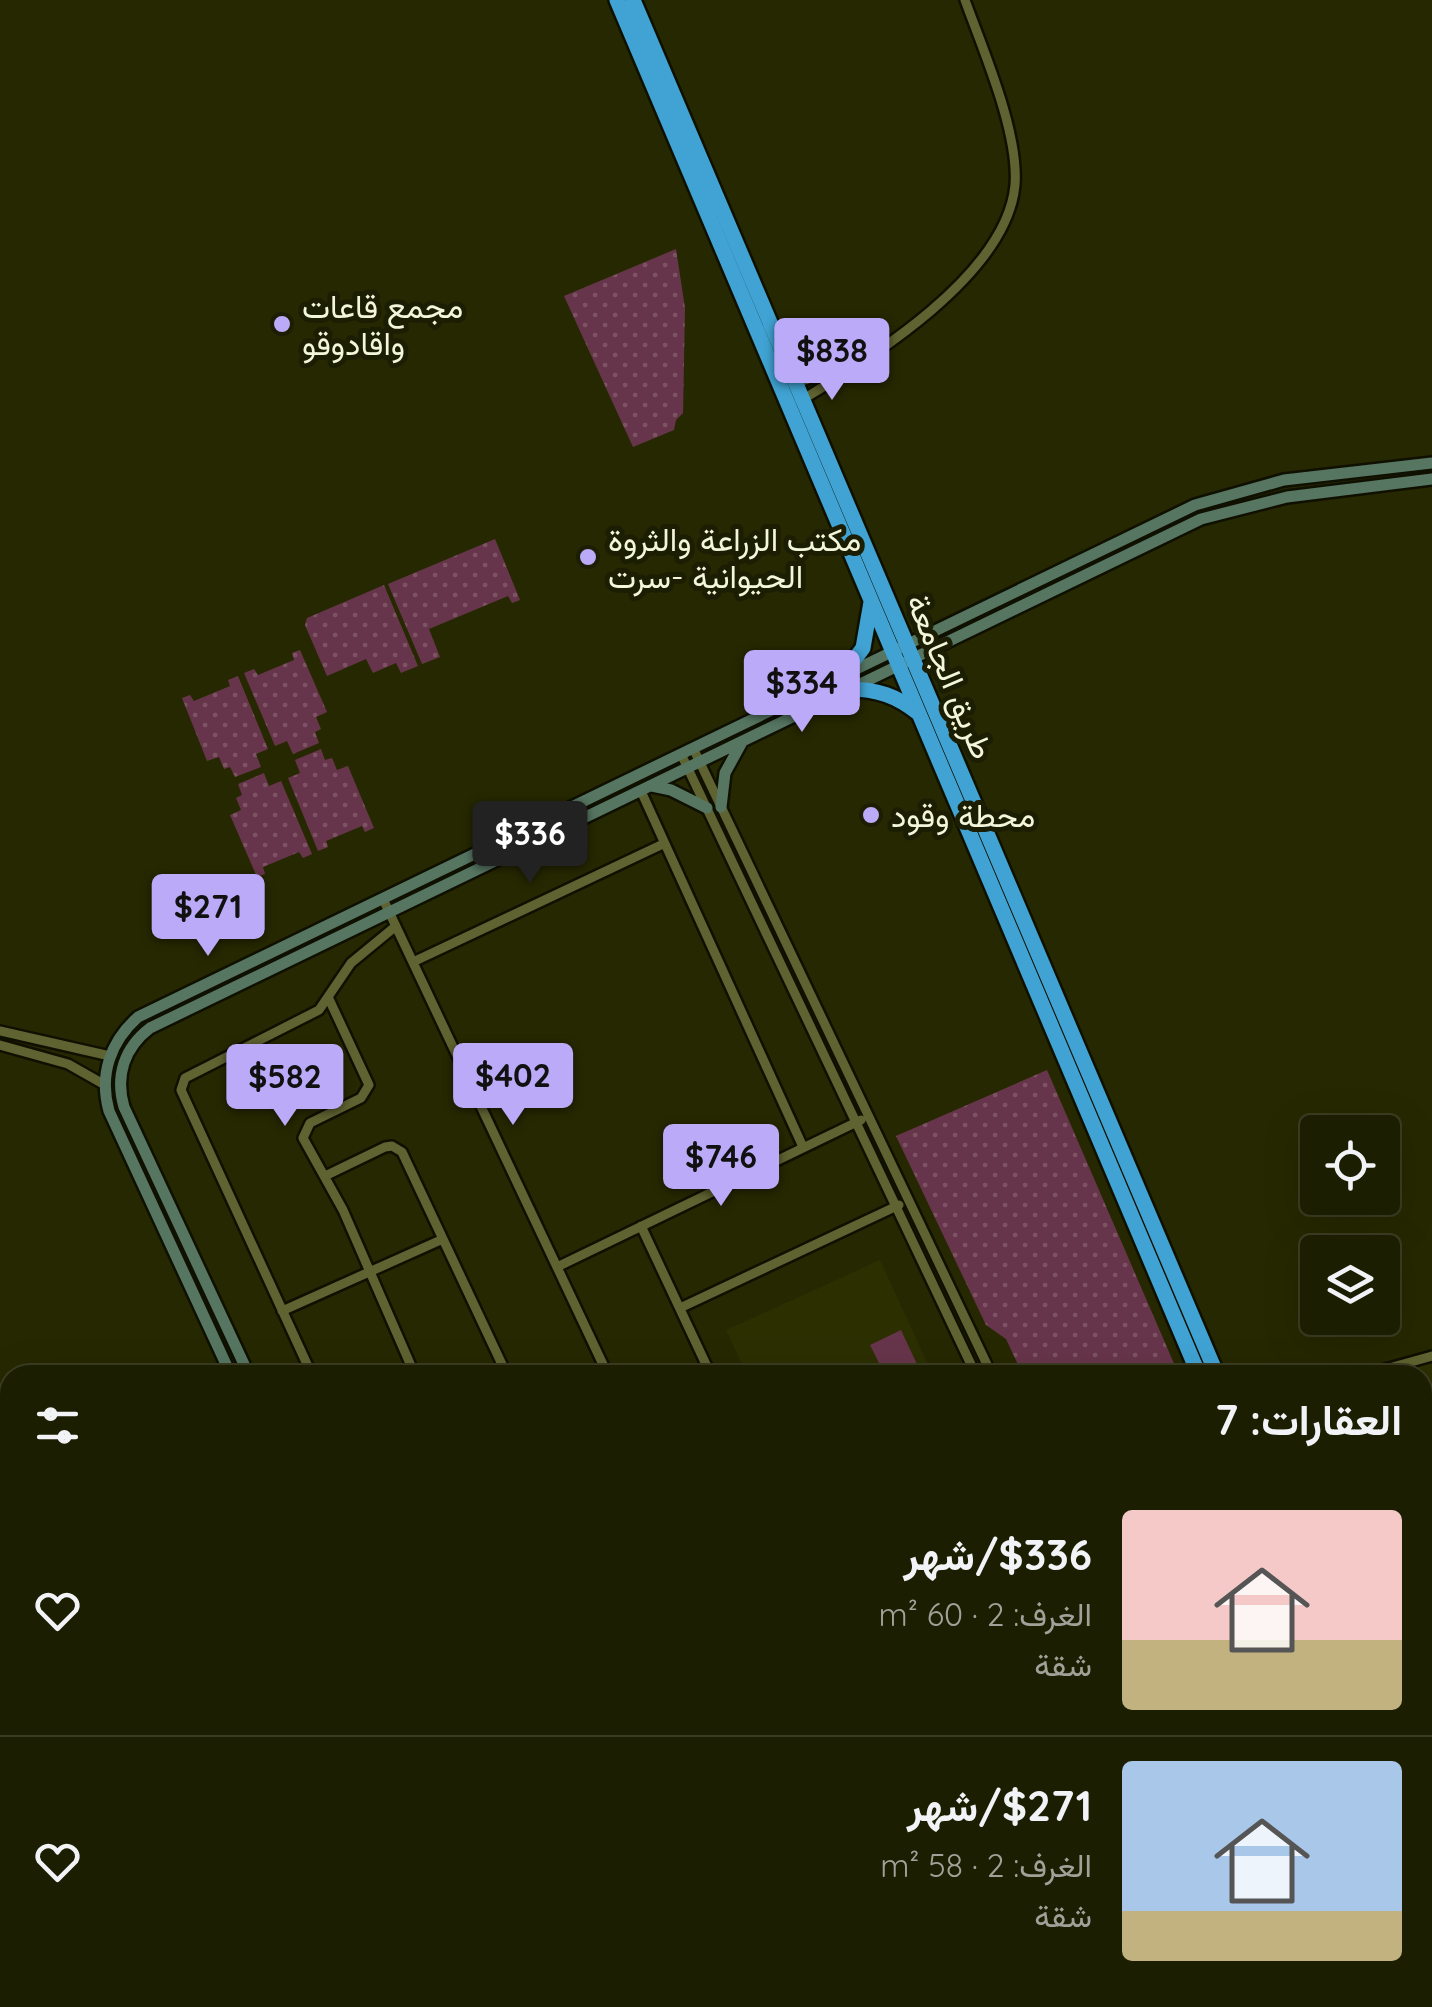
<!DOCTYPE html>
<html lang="ar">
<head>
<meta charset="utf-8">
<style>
	:root { --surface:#1c1e01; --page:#25270b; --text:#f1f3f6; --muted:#a0a299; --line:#3a3c23; --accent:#baaaf7 }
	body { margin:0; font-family:Quicksand,Vazirmatn,sans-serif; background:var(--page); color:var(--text); direction:rtl; height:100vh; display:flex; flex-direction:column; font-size:38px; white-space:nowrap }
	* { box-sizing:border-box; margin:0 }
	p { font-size:32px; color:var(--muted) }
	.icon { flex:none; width:55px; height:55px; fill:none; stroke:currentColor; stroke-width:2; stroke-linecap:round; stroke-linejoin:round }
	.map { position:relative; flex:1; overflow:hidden; direction:ltr }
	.sheet { position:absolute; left:0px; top:1365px; width:1432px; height:642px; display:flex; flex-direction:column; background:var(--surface); border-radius:30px 30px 0 0; box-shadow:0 10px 40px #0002,0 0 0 2px var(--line); direction:rtl }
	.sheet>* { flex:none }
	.controls { position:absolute; left:1300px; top:1115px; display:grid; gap:20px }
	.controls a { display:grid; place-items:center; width:100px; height:100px; border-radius:10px; background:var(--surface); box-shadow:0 10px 40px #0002,0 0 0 2px var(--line); font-size:50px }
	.price { position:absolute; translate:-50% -85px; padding:0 22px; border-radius:10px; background:var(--accent); color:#111; font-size:32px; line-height:65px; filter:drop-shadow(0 2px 5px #0008) }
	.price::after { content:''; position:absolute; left:50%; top:60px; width:30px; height:22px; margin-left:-15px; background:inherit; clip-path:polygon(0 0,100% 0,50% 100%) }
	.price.current { background:#222; color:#fff }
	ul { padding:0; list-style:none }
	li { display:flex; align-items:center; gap:30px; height:250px; padding:0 30px }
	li+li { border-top:2px solid var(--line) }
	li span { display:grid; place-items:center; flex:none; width:280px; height:200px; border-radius:10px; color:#555 }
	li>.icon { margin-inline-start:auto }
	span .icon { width:120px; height:120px; fill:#fffc; stroke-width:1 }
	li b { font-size:42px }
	h2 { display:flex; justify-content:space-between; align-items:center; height:120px; padding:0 30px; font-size:42px }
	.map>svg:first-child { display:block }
	.built { fill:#2c2f00 }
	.green { fill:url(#green-dots) }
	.pitch { fill:#67354b }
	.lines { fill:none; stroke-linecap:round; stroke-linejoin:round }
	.street-casing { stroke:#0f1000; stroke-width:14 }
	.secondary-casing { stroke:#0f1000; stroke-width:16 }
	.highway-casing { stroke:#0f1000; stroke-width:20 }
	.street { stroke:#5f6331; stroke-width:9 }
	.secondary { stroke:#567662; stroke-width:11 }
	.highway { stroke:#40a3d3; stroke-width:15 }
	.poi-dot { fill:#baaaf7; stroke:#1c1e04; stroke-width:4 }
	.labels { text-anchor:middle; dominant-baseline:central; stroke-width:10; stroke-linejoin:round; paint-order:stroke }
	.poi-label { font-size:32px; fill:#f3f6db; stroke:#1c1e04; text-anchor:start }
	.street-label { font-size:32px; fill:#f3f6db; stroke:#1c1e04 }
</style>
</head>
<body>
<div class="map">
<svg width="1432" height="2007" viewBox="0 0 1432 2007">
	<defs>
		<pattern id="green-dots" width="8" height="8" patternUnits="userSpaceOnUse" patternTransform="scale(2.5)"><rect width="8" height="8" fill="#67354b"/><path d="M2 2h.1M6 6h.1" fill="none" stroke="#7d5364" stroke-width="1.8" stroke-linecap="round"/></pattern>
	</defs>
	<rect width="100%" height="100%" fill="#262801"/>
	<path class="built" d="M880,1260L933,1375H747L726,1330Z
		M1432,1362V1682L1422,1659V1375H1393Z"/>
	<path class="green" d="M676,249L685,308L683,413L676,420L674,430L633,447L564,296Z
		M495,539L520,600L512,603L508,596L429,629L440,657L422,664L388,584Z
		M384,585L418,666L401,673L396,663L373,673L366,659L327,676L305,625L307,618Z
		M300,650L327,712L316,717L321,729L315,732L319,743L293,754L287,741L275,746L244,673L254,669L258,675L294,660L292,653Z
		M238,676L268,749L256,754L261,767L235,777L230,767L224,769L219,757L207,761L182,698L190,695L194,701L230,686L228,680Z
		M321,749L325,760L332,758L337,770L348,766L374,828L365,832L362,826L326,841L328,847L318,851L288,778L300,773L295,760Z
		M264,773L269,786L281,781L312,854L303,858L299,852L263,867L265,874L257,877L230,815L241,810L236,798L242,795L238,784Z
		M1047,1070L1179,1375H1023L1006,1339L986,1325L896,1136Z"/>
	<path class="pitch" d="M901,1330L922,1375H885L870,1345Z"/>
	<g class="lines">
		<defs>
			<path id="street" d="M792,384L844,368
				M800,401C872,358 1007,274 1015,185C1019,132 983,50 965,0
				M694,750L992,1375
				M682,756L976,1375
				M641,791L803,1147
				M383,899L608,1375
				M413,962L663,844
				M329,999L369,1085L361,1098L310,1123L303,1138L343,1210L415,1375
				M0,1031L110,1056
				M0,1045L68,1064L105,1085
				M325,1176L385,1147L392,1146L402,1152L507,1375
				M641,1226L711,1375
				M557,1267L861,1120
				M680,1308L899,1205
				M282,1311L443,1239
				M312,1375L181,1090L185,1078L319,1010L351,963L396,926
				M1364,1375L1432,1356
				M610,1998L614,2007
				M900,1998L904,2007
				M1003,1998L1008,2007
				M1272,1998L1277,2007
				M1288,1998L1292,2007
				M1191,2007L1208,1999"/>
			<path id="secondary" d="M652,786L671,790L707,808
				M721,807L725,773L742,742
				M231,1375L109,1111C99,1075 110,1042 138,1017L1195,505L1284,480L1432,463
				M249,1375L124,1107C115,1076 124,1048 150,1028L1201,519L1287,497L1432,479
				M0,1970L10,1967
				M526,1998L531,2007
				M545,1998L550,2007"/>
			<path id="highway" d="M617,0L1199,1375
				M633,0L1217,1375
				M842,676L863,648L871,602
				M849,689C877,689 897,696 918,713
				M1422,1861L1432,1884
				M1422,1904L1432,1927"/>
		</defs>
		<use href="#street" class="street-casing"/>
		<use href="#secondary" class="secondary-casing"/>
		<use href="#highway" class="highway-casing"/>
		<use href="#street" class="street"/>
		<use href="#secondary" class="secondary"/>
		<use href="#highway" class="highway"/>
	</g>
	<g class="poi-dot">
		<circle cx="282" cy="324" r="10"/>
		<circle cx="588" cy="557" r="10"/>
		<circle cx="871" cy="815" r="10"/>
	</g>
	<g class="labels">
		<g class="poi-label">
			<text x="302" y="306">مجمع قاعات<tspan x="302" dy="37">واقادوقو</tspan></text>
			<text x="608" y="539">مكتب الزراعة والثروة<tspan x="608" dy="37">الحيوانية -سرت</tspan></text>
			<text x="891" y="815">محطة وقود</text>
		</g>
		<g class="street-label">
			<text transform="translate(951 676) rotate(67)">طريق الجامعة</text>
		</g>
	</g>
</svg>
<div class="controls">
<a><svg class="icon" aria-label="locate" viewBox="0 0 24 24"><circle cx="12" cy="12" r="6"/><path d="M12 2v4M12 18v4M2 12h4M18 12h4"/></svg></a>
<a><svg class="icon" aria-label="layers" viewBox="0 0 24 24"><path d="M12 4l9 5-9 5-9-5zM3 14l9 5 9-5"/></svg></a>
</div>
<b class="price" style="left:832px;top:403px">$838</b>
<b class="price" style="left:802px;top:735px">$334</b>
<b class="price current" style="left:530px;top:886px">$336</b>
<b class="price" style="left:208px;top:959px">$271</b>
<b class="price" style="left:513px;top:1128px">$402</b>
<b class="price" style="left:285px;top:1129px">$582</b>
<b class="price" style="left:721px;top:1209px">$746</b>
<section class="sheet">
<h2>العقارات: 7<svg class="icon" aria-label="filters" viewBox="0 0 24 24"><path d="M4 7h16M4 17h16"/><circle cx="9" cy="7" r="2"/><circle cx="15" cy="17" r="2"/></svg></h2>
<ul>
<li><span style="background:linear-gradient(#f6c9c9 65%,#c2b280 0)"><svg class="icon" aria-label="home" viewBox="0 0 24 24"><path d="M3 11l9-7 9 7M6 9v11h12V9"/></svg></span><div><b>$336/شهر</b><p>الغرف: 2 · 60 m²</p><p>شقة</p></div><svg class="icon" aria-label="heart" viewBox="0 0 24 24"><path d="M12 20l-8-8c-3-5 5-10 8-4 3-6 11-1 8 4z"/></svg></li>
<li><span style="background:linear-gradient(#a9c7e8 75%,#c2b280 0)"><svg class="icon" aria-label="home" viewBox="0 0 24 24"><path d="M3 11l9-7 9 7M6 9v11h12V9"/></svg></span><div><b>$271/شهر</b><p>الغرف: 2 · 58 m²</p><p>شقة</p></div><svg class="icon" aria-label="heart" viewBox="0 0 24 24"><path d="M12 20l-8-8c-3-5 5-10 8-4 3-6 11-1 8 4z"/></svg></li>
</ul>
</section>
</div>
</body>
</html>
